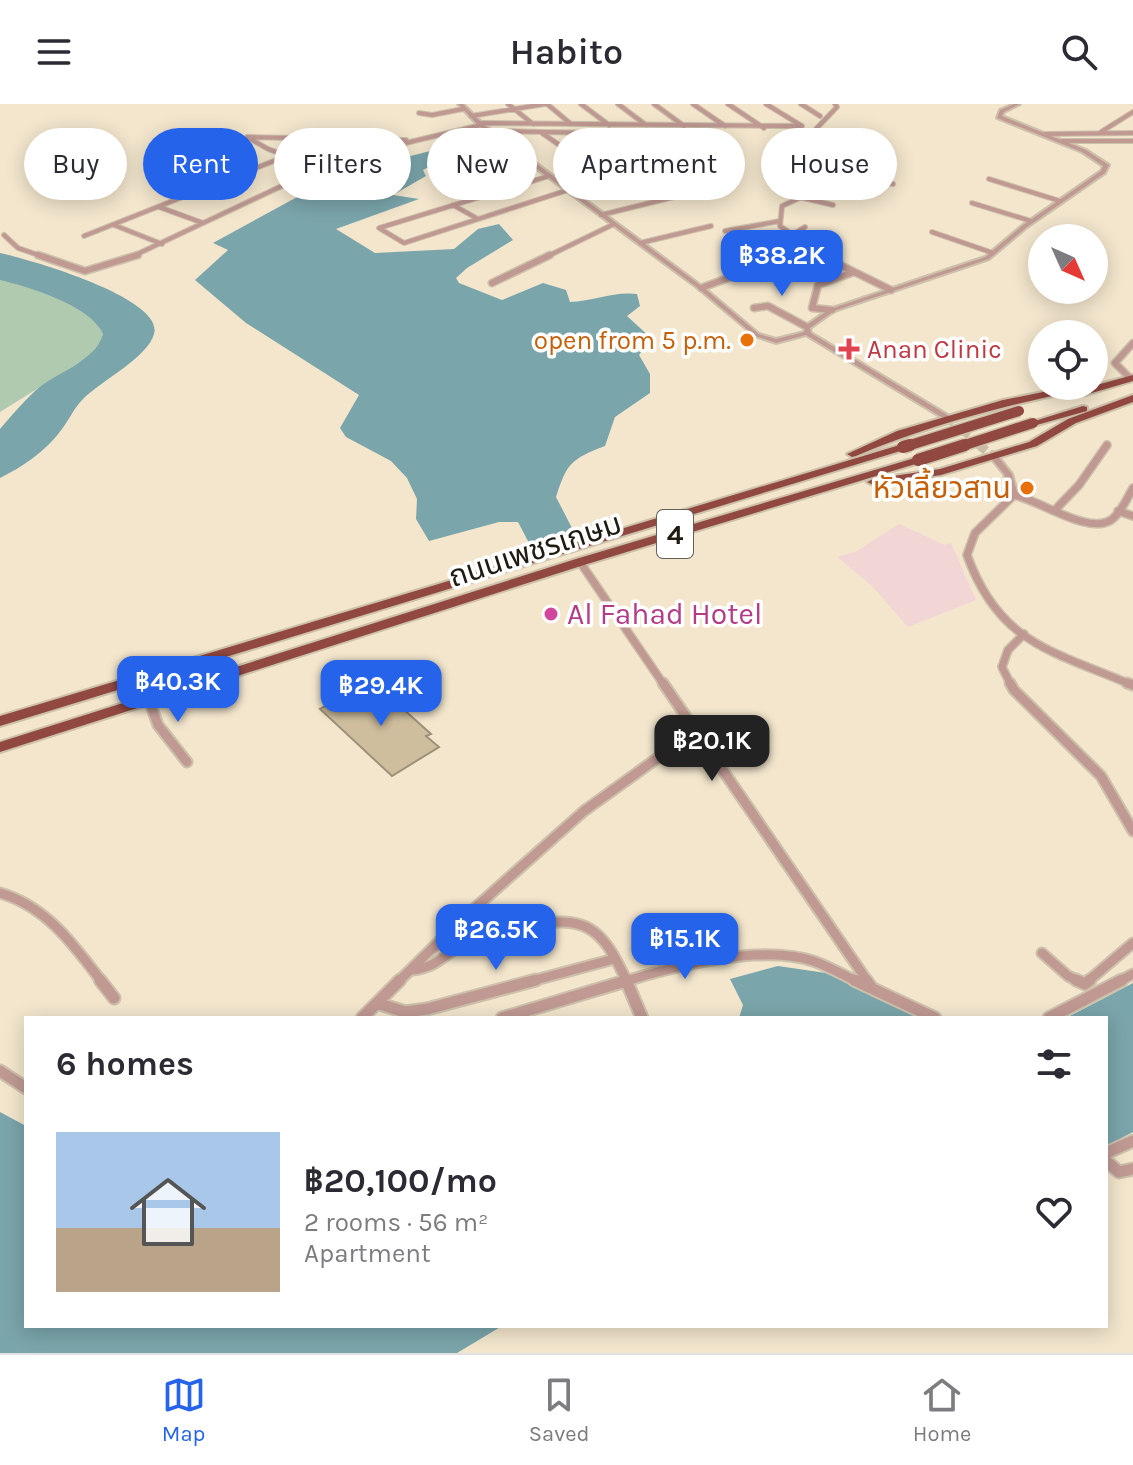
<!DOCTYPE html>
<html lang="en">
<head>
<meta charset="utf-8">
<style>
	:root { --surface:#fff; --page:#f2f2f3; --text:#2b2b33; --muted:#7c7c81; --line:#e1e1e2; --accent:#2563eb }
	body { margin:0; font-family:Karla,"Noto Sans Thai",sans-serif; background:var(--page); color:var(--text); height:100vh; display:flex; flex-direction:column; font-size:30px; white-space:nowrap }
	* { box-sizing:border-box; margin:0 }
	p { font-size:26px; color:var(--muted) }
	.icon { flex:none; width:44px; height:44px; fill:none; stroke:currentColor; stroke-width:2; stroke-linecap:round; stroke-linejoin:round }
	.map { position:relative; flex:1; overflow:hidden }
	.sheet { position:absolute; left:24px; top:912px; width:1084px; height:312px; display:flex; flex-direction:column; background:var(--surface); border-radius:0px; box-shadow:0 4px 20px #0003 }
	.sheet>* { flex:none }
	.hud { position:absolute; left:24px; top:24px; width:1086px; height:72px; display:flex; gap:16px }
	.needle { width:52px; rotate:135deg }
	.tools { position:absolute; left:1028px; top:120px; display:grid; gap:16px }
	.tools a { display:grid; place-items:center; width:80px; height:80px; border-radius:50%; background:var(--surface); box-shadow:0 4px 20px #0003; font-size:40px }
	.price { position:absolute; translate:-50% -68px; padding:0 18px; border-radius:16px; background:var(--accent); color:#fff; font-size:26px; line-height:52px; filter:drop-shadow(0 2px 4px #0008) }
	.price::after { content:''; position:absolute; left:50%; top:48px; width:24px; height:18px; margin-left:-12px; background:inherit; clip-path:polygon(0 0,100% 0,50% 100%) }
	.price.on { background:#222; color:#fff }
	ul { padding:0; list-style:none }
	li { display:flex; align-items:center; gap:24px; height:200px; padding:0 32px }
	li+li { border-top:2px solid var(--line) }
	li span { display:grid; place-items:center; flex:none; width:224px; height:160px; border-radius:0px; color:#555 }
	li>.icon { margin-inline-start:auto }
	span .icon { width:96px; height:96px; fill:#fffc; stroke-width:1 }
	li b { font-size:34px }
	h2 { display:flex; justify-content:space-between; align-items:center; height:96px; padding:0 32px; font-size:34px }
	.chip { padding:0 28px; border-radius:36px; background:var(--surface); box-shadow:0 4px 20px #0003; font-size:28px; line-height:72px }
	.chip.on { background:var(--accent); color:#fff }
	header { display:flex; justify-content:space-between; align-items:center; height:104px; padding:0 32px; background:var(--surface); font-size:36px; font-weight:600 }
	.tab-bar { display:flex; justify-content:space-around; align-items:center; height:112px; border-top:2px solid var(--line); background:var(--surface); font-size:22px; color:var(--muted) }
	.tab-bar a { display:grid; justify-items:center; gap:4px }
	.tab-bar .on { color:var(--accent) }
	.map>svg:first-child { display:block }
	.education { fill:#f1d6d5 }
	.green { fill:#b0cab0 }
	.water { fill:#7aa5ab }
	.building { fill:#cebe9e; stroke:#9d917a; stroke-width:2 }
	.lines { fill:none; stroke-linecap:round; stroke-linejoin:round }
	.tertiary-tunnel-far1 { stroke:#c9bda8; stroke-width:7; stroke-dasharray:7 3; stroke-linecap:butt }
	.tertiary-tunnel { stroke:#c9bda8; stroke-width:9; stroke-dasharray:9 4; stroke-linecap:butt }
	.minor-far4-casing { stroke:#cdc1ab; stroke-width:6 }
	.minor-far3-casing { stroke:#cdc1ab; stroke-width:9 }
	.minor-far2-casing { stroke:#cdc1ab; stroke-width:10 }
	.minor-far1-casing { stroke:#cdc1ab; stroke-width:13 }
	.minor-casing { stroke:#cdc1ab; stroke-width:15 }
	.tertiary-casing { stroke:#cdc1ab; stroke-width:4 }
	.trunk-casing { stroke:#cdc1ab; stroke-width:4 }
	.minor-far4 { stroke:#c09993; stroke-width:4 }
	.minor-far3 { stroke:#c09993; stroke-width:6 }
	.minor-far2 { stroke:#c09993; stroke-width:7 }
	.minor-far1 { stroke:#c09993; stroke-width:9 }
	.minor { stroke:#c09993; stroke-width:11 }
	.tertiary { fill:#c09993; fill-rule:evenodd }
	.trunk { fill:#914840; fill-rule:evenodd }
	.trunk-bridge-far1-casing { stroke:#cdc1ab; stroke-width:13; stroke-linecap:butt }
	.trunk-bridge-casing { stroke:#cdc1ab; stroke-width:15; stroke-linecap:butt }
	.trunk-bridge-far1 { stroke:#914840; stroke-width:10 }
	.trunk-bridge { stroke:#914840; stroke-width:12 }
	.food-dot { fill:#e8710a; stroke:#fff; stroke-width:3 }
	.health-dot { fill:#e0444e; stroke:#fff; stroke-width:3 }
	.hotel-dot { fill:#d1479c; stroke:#fff; stroke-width:3 }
	.labels { text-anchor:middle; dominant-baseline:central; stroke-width:7; stroke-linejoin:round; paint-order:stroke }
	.far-food-label { font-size:26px; fill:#c56008; stroke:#fff; text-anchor:end }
	.far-health-label { font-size:26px; fill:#be3a42; stroke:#fff; text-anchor:start }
	.shield { fill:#fff; stroke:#635f59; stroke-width:2 }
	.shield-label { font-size:28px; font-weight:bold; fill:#201b12 }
	.food-label { font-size:30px; fill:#c56008; stroke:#fff; text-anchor:end }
	.street-label { font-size:30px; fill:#201b12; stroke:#fff }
	.hotel-label { font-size:30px; fill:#b23c85; stroke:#fff; text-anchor:start }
</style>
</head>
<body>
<header><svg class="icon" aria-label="menu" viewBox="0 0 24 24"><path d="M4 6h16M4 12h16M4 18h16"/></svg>Habito<svg class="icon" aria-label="search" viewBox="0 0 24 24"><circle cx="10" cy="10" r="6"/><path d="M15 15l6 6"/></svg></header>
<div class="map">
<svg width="1133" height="1249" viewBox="0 0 1133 1249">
	<rect width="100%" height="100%" fill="#f3e6cd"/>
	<path class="education" d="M899,420L945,441L951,439L976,496L908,523L871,481L837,453L857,447Z"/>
	<path class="green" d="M0,176C29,183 90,201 103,230L100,238L88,253L0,308Z"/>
	<path class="water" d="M454,41L461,46L423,66L426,72L393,91L419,95L336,125L375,149L454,145L478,125L499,120L513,136L467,164L456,174L459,179L502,196L543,179L566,186L570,198C594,197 614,187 637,190L640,202L627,212L652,235L639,251L650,270V289L615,313L605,342C571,355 567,359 556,393L573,426L529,439L518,418H499L429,437L416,415L417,395L407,374L391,357L346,333L340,324L359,291L246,219L195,176L228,146L213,139L310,86L363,64Z
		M0,149C28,155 165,194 154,230C148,253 101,277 83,295C74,304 69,316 62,325C46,347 24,362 0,374V325C11,312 22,299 35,287C56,268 95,258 103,230C90,201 28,183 0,176Z
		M778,862L826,869L920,914H739L743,901L730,875Z
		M1133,879V1028L1106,1042V914H1066Z
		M0,1008L26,1022V1222H502L457,1249H0Z"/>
	<path class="building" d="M373,578L431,630L426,632L439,643L392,672L320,605L366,579Z"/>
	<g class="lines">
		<path class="tertiary-tunnel-far1" d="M948,315L982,343"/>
		<path class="tertiary-tunnel" d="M979,341L994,353"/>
		<defs>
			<path id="minor-far4" d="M508,0L533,20
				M547,0L571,20
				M581,0L609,21
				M618,0L646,21
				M654,0L684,22
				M693,0L725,22
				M728,0L764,24
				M801,0L820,12
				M419,9L432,11L463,5
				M471,12L545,0
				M479,19L802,22L766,0
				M489,27L701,31
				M1101,28L1133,8
				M542,29L604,72
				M631,30L646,41
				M1045,30L1133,29
				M588,31L613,48
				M1062,37H1133
				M297,47L359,48
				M780,48L801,49
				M805,55L801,49L830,41
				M320,64L268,45L247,33L406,36
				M826,64L852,70
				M856,69L893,80
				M549,72L379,124L404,139L568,86
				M989,75L1060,97
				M563,82L698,52
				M799,93L833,101
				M972,99L1031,117
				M453,101L478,115
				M159,103L203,119
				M601,111L686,90
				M114,121L162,140
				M725,127L780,117
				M932,128L993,149
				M4,131L18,144L44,153
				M84,132L299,47
				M789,133L805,123
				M640,139L711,122
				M748,142L790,131
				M131,153L320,64L368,48L481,21
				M546,153L614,120
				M799,153L815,149
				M824,153L780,122L782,102L859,67L856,57L814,27L837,3L835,0"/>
			<path id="minor-far3" d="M38,151L85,167L138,151
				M820,151L891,186
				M492,179L550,151
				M701,184L758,163L808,151
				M754,204L768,202L807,223
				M832,206L812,204L818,181L854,168
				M1130,274L1115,259L1133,239"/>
			<path id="minor-far2" d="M1055,406L1079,381L1107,341
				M1118,407L1133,412
				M580,458L664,581
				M1011,581L1002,563L1008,546L1024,530
				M1132,581C1053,547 999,540 967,451L975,429L1014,391C1039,396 1088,431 1111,416C1121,409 1127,394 1133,384"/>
			<path id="minor-far1" d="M663,579L868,878
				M1010,579L1014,586L1101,672L1133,727
				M1127,579L1133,581
				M149,596L158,621L187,658
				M0,789C46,802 74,841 102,878
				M1042,849L1068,872L1081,878
				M412,866C438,864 449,846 470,835C487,826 506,825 524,822C586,811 601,821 627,878
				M398,878L458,819L584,707L695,627
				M528,878L614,855
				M623,878C674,862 760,840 813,857C828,862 843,871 858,878
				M1087,878L1133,839
				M1118,878L1133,870"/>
			<path id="minor" d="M100,876L114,894
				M626,876L642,914
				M854,876L935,914
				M866,876L871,883
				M1076,876L1085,880L1090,876
				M377,899L405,908L427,905L536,876
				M362,914L400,876
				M502,914L629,876
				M1049,914L1122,876
				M0,967L26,984
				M1106,1049L1133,1037
				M1106,1057L1119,1068L1133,1065"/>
			<path id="tertiary" d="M458,0H463L483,20L703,183L759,230L776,235L804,228L805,222L830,205L985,153L1023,121L1101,67L1103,62L1082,48L997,14L1000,6L1014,0H1020L1004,8L1002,12L1086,46L1109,61L1105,69L1027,123L989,155L834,207L810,224L811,229L951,313V317H948L806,231L776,239L755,232L699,185L479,22Z
				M991,351H997L1012,370L1018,391L1017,393H1014L1010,391L1004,370L990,353Z"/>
			<path id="trunk" d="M1133,271V277L1085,291H1077V287C1001,302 927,322 856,352L852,353L847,350L897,327L1003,296L1073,282H1093Z
				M1133,291V298L1076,319L1037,342L941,371L873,381L867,378L873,375L940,365L1029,338L1068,315Z
				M1083,302L1087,303V307L1033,322L1028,319Z
				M903,340L907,341V345L0,622V612Z
				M918,353L922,354V358L584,461L0,648V638L576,455Z"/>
		</defs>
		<use href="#minor-far4" class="minor-far4-casing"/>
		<use href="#minor-far3" class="minor-far3-casing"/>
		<use href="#minor-far2" class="minor-far2-casing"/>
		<use href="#minor-far1" class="minor-far1-casing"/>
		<use href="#minor" class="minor-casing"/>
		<use href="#tertiary" class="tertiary-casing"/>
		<use href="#trunk" class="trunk-casing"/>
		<use href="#minor-far4" class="minor-far4"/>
		<use href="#minor-far3" class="minor-far3"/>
		<use href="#minor-far2" class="minor-far2"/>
		<use href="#minor-far1" class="minor-far1"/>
		<use href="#minor" class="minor"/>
		<use href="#tertiary" class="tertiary"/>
		<use href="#trunk" class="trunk"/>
		<defs>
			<path id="trunk-bridge-far1" d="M904,343L1019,307
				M959,343L1033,319"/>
			<path id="trunk-bridge" d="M903,343L910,341
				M918,356L965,341"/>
		</defs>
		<use href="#trunk-bridge-far1" class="trunk-bridge-far1-casing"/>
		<use href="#trunk-bridge" class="trunk-bridge-casing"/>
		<use href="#trunk-bridge-far1" class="trunk-bridge-far1"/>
		<use href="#trunk-bridge" class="trunk-bridge"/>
	</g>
	<g class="food-dot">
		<circle cx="747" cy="236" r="8"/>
		<circle cx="1027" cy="384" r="8"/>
	</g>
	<path class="health-dot" d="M845 233h8v8h8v8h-8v8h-8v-8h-8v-8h8z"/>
	<circle class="hotel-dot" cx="551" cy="510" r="8"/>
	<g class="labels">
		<g class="far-food-label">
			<text x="731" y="236">open from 5 p.m.</text>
		</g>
		<g class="far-health-label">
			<text x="867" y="245">Anan Clinic</text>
		</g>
		<rect class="shield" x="657" y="406" width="36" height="48" rx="6"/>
		<g class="shield-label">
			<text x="675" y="430">4</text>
		</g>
		<g class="food-label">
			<text x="1011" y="384">หัวเลี้ยวสาน</text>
		</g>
		<g class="street-label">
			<text transform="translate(535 446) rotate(-18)">ถนนเพชรเกษม</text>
		</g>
		<g class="hotel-label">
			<text x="567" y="510">Al Fahad Hotel</text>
		</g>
	</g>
</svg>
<div class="tools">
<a><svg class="needle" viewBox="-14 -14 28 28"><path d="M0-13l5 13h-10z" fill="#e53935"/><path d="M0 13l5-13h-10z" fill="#7c7c81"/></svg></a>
<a><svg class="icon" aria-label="locate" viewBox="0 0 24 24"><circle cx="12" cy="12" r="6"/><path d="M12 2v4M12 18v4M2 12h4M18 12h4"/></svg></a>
</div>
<b class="price" style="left:782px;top:194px">฿38.2K</b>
<b class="price" style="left:178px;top:620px">฿40.3K</b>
<b class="price" style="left:381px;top:624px">฿29.4K</b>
<b class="price on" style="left:712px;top:679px">฿20.1K</b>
<b class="price" style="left:496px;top:868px">฿26.5K</b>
<b class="price" style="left:685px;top:877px">฿15.1K</b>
<div class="hud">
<a class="chip">Buy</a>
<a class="chip on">Rent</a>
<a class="chip">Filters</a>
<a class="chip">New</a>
<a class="chip">Apartment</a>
<a class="chip">House</a>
</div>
<section class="sheet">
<h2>6 homes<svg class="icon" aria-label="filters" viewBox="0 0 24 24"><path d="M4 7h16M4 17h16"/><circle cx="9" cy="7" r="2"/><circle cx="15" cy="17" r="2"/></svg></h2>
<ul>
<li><span style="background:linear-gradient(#a9c7e8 60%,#b9a48a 0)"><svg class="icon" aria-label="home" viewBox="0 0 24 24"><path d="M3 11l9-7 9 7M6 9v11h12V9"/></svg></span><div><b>฿20,100/mo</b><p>2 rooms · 56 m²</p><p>Apartment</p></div><svg class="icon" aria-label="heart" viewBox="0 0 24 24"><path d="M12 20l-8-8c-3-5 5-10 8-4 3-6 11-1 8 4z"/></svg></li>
</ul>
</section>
</div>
<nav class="tab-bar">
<a class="on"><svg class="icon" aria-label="map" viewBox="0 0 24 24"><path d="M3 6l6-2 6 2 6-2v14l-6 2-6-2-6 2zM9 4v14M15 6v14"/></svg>Map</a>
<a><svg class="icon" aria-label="saved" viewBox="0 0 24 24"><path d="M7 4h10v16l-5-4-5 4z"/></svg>Saved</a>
<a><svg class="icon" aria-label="home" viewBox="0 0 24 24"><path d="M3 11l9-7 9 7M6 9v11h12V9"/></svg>Home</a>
</nav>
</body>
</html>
